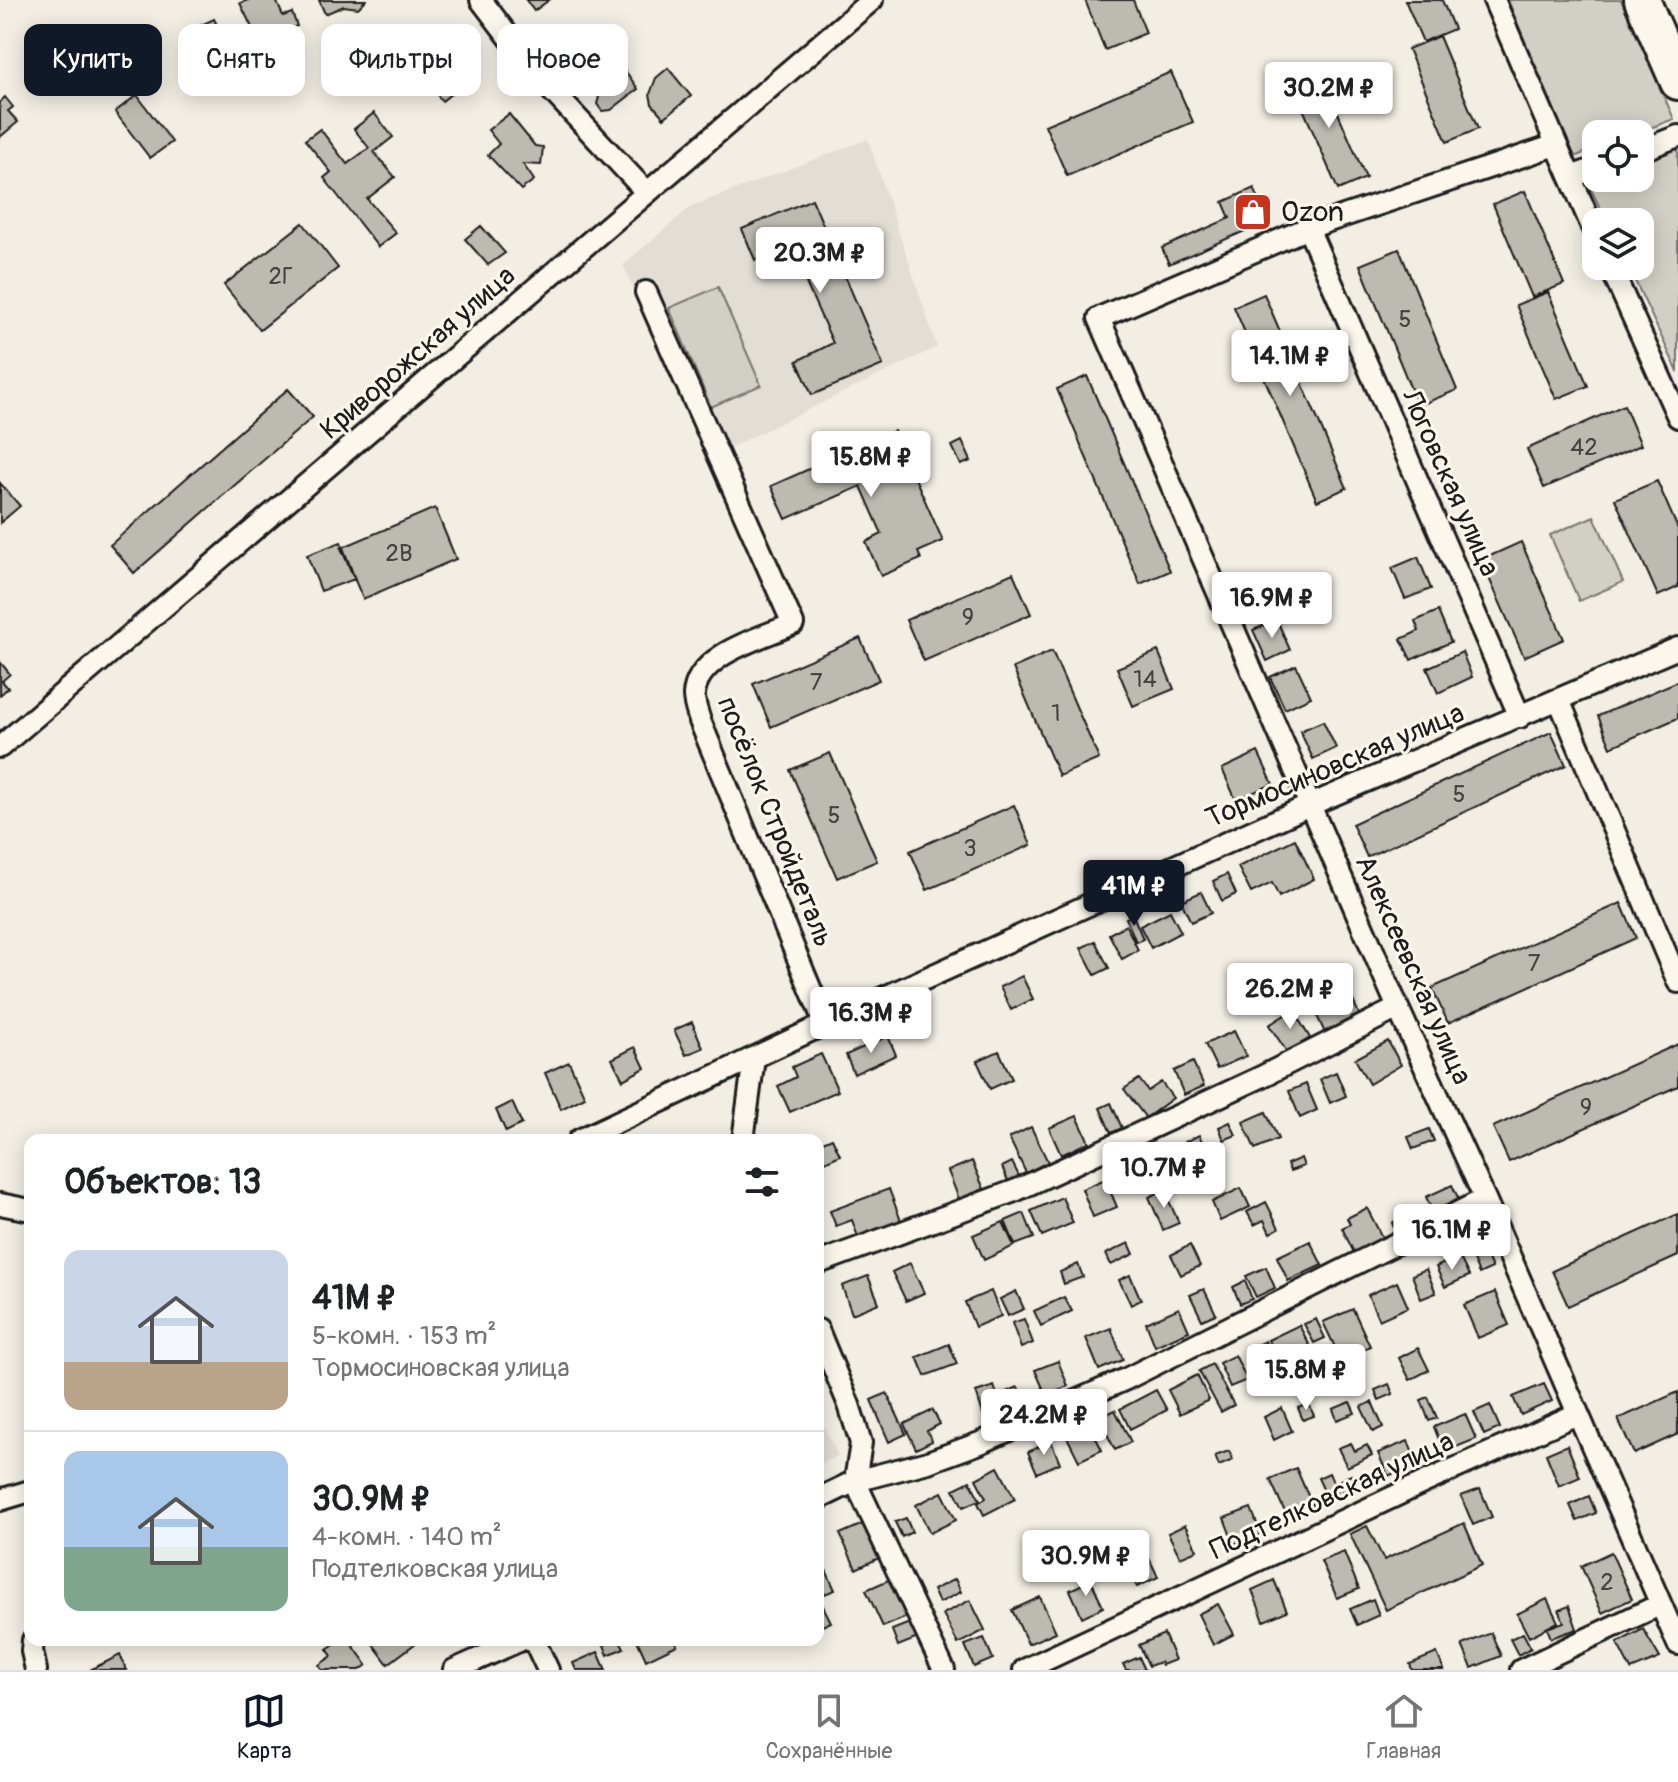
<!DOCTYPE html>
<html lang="ru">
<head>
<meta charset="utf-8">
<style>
	:root { --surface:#fff; --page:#f6f6f6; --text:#202124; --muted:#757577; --line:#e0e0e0; --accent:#111827 }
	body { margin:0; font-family:Pangolin,sans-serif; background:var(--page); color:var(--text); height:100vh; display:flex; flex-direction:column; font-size:30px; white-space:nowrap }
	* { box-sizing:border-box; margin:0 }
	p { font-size:26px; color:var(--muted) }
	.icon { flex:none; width:44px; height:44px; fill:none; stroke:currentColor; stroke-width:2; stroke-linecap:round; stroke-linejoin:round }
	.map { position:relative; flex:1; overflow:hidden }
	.details { position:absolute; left:24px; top:1134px; width:800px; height:512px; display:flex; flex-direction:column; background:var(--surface); border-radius:16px; box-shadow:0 4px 20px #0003 }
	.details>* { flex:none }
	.banner { position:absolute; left:24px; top:24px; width:800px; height:72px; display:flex; gap:16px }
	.buttons { position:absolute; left:1582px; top:120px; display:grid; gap:16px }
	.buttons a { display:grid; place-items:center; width:72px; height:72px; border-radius:16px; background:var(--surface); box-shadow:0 4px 20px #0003; font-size:40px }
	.price { position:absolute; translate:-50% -68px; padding:0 18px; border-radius:8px; background:#fff; color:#222; font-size:26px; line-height:52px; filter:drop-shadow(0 2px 4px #0008) }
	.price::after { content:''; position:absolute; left:50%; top:48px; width:24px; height:18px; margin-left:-12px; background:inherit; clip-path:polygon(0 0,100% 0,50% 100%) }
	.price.current { background:var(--accent); color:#fff }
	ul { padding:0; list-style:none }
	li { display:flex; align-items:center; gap:24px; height:200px; padding:0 40px }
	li+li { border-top:2px solid var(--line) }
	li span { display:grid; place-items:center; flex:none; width:224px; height:160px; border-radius:16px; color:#555 }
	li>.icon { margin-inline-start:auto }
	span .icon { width:96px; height:96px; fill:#fffc; stroke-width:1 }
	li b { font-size:34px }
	h2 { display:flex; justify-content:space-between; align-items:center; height:96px; padding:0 40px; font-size:34px }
	.chip { padding:0 28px; border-radius:16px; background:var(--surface); box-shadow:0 4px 20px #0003; font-size:28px; line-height:72px }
	.chip.current { background:var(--accent); color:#fff }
	.menu { display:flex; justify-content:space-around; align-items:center; height:112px; border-top:2px solid var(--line); background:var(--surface); font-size:22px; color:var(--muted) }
	.menu a { display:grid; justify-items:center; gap:4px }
	.menu .current { color:var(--accent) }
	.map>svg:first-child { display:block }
	.built { fill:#e2ded5 }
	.green { fill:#d2cfc6; stroke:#777671; stroke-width:2 }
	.building { fill:#bdbab1; stroke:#1c1c1c; stroke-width:2 }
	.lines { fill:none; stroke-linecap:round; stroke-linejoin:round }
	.minor-casing { stroke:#1c1c1c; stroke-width:26 }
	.trunk-casing { stroke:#1c1c1c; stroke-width:40 }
	.minor { stroke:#fbf7ec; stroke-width:20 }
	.trunk { stroke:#fbf7ec; stroke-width:34 }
	.labels { text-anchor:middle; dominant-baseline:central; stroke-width:6; stroke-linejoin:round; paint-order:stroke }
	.number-label { font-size:24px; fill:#444441 }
	.poi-label { font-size:28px; fill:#1c1c1c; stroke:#fbf7ec; text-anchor:start }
	.street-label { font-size:28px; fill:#1c1c1c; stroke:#fbf7ec }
</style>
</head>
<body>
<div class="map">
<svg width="1678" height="1670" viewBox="0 0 1678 1670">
	<rect width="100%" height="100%" fill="#f2eee4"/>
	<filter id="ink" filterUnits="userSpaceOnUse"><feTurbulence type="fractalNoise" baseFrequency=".0125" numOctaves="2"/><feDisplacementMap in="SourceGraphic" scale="16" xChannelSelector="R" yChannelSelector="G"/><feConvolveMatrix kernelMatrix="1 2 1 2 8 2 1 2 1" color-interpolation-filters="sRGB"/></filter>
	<g filter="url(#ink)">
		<path class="built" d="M868,139L937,347L707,459L623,265L692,206Z
			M818,1413L838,1456L818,1465Z"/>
		<path class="green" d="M1508,0H1621L1674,119L1634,134H1596V148L1572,158Z
			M1678,146V372L1628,266H1640V222H1607L1587,181L1596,178H1640V161Z
			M718,287L761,385L711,407L669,308Z
			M1594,516L1623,582L1579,601L1550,535Z"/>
		<path class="building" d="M248,0H276L283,16L292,13L297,26L259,42L240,3Z
			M319,0H366L358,8L344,6L325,14Z
			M526,0H549L534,11Z
			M1085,0H1133L1146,33L1105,50Z
			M1405,0H1442L1454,29L1423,42Z
			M214,19L232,55L206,69L201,59L192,63L186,50L195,45L188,31Z
			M1439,36L1478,129L1447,142L1408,49Z
			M445,43L472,77L442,101L415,66Z
			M602,56L611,68L619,62L638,89L611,110L602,111L597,104L599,97L589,84L593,81L584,69Z
			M668,68L691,96L664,118L652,104L650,94L656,78Z
			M1320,71L1366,178L1338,190L1292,83Z
			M1171,72L1193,122L1067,176L1045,125Z
			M137,95L172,142L150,158L115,112Z
			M5,97L13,107L8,111L18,122L0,137V102Z
			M374,113L393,137L374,152L395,177L367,199L396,233L378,247L324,178L331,172L305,140L320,129L347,164L369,148L354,129Z
			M509,114L535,146L543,147L541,165L523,164L534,180L521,190L488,155L499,144L488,130Z
			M1254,188L1268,221L1169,264L1162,248L1230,218L1223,202Z
			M1525,191L1564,284L1532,297L1493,204Z
			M812,199L883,365L812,395L797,361L833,343L789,245L755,260L742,229Z
			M303,223L338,268L260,330L224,285Z
			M481,226L505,253L488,265L465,239Z
			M1399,249L1457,390L1418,406L1360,265Z
			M1548,292L1588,386L1556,399L1516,305Z
			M1264,294L1347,488L1317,501L1234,307Z
			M1087,376L1170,571L1140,584L1057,389Z
			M288,389L313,417L134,573L110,545Z
			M1624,405L1641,445L1544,488L1527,449Z
			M894,431L943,541L918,552L921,559L881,576L866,542L882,534L861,486L786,519L771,486Z
			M962,441L971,461L961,465L952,446Z
			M1657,481L1678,529V587L1658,596L1615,499Z
			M0,483L20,506L0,523Z
			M435,508L456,559L363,599L341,548Z
			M341,542L355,579L321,591L307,555Z
			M1521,542L1564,639L1524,657L1481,560Z
			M1418,557L1431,589L1405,599L1392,568Z
			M1013,573L1031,614L924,661L906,620Z
			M1438,611L1451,642L1411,660L1401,639L1419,631L1415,621Z
			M1277,620L1290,650L1267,661L1253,630Z
			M860,638L879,680L771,727L753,684Z
			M1052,651L1099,759L1059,776L1013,668Z
			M1158,651L1174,689L1133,706L1117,668Z
			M1462,652L1472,677L1438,693L1427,668Z
			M0,662L10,674L2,681L8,688L0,695Z
			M1296,665L1311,697L1285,709L1270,677Z
			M1678,681V718L1611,747L1598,716Z
			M1323,721L1336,748L1313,759L1300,731Z
			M1551,732L1566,765L1367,857L1352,824Z
			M1258,752L1273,784L1236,800L1222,769Z
			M830,753L877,861L837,878L790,770Z
			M1014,805L1031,845L927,890L910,851Z
			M1295,839L1314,879L1279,897L1272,883L1251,893L1238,867Z
			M1227,874L1236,894L1222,901L1213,881Z
			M1201,892L1211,913L1191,922L1181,901Z
			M1621,903L1636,938L1448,1023L1432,988Z
			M1170,911L1181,932L1151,948L1140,926Z
			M1133,915L1143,939L1136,942L1126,918Z
			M1126,925L1138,950L1122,959L1109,934Z
			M1095,941L1109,968L1095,975L1081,948Z
			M1256,967L1262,977L1238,992L1232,982Z
			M1022,976L1033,999L1011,1010L1000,987Z
			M1337,993L1341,1001L1351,996L1360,1016L1325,1033L1312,1005Z
			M1293,1010L1310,1038L1287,1052L1269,1025Z
			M692,1022L703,1048L686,1055L674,1030Z
			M1234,1031L1246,1056L1217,1069L1205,1044Z
			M888,1036L896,1055L854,1074L846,1055Z
			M1388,1041L1401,1065L1369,1084L1355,1059Z
			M1678,1044V1086L1509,1162L1493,1127Z
			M635,1047L645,1068L623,1080L612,1059Z
			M999,1051L1012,1079L990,1089L977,1061Z
			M821,1054L838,1091L790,1112L778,1086L796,1077L792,1067Z
			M569,1062L585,1097L561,1109L545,1073Z
			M1193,1062L1204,1086L1184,1095L1174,1071Z
			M1336,1072L1346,1096L1330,1103L1320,1079Z
			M1139,1079L1148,1091L1161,1082L1173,1098L1146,1118L1124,1089Z
			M1306,1084L1317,1110L1300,1118L1289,1091Z
			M512,1102L522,1124L506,1132L496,1110Z
			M1111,1103L1122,1128L1111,1133L1100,1108Z
			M1266,1112L1278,1139L1255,1149L1243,1122Z
			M1077,1116L1089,1142L1061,1155L1049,1128Z
			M1230,1122L1236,1135L1224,1140L1219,1127Z
			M1031,1127L1048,1162L1026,1173L1009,1138Z
			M1429,1129L1434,1141L1413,1149L1408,1137Z
			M1199,1135L1211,1160L1198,1166L1185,1142Z
			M832,1138L840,1155L821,1164L818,1157V1144Z
			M1301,1158L1304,1166L1290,1171L1287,1164Z
			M972,1161L984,1189L959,1199L948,1171Z
			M1012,1162L1019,1176L1008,1181L1002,1167Z
			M1105,1179L1117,1207L1093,1217L1082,1189Z
			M1452,1185L1461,1204L1435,1216L1426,1197Z
			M1241,1188L1250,1207L1220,1221L1212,1202Z
			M889,1189L901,1221L858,1237L852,1220L836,1226L830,1211Z
			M1164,1190L1179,1223L1163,1230L1149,1197Z
			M1062,1197L1073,1223L1042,1236L1031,1211Z
			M1266,1202L1279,1228L1270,1233L1264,1220L1254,1225L1247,1212Z
			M1367,1208L1385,1243L1356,1257L1342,1228L1350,1224L1347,1218Z
			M1024,1213L1034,1238L1015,1245L1005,1221Z
			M1678,1214V1256L1568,1306L1552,1271Z
			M1405,1216L1410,1228L1397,1235L1392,1223Z
			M1003,1222L1014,1246L984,1260L973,1235Z
			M1310,1241L1322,1265L1288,1281L1277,1257Z
			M1129,1243L1134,1254L1111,1265L1106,1254Z
			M1190,1245L1200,1266L1181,1275L1171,1255Z
			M1483,1247L1492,1268L1479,1274L1470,1253Z
			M1459,1256L1469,1276L1445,1287L1436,1267Z
			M910,1263L924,1293L906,1301L892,1272Z
			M1078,1264L1083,1277L1064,1284L1060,1272Z
			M1266,1267L1275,1288L1256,1297L1246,1276Z
			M1426,1269L1436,1293L1421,1299L1412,1275Z
			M1130,1275L1141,1300L1131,1305L1119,1280Z
			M868,1276L879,1303L852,1314L842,1286Z
			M1245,1281L1252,1299L1240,1304L1233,1287Z
			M1397,1282L1408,1307L1379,1320L1368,1295Z
			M1204,1289L1216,1314L1202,1320L1190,1295Z
			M991,1291L1001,1316L975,1327L965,1302Z
			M1016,1291L1024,1309L1008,1316L1000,1299Z
			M1495,1292L1509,1325L1478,1338L1464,1305Z
			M1064,1297L1072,1311L1041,1326L1034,1311Z
			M1179,1308L1189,1331L1155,1346L1146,1323Z
			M1353,1309L1370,1346L1341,1360L1323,1322Z
			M1024,1319L1033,1343L1021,1348L1012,1323Z
			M1316,1319L1325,1338L1314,1343L1304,1324Z
			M1299,1325L1310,1346L1279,1361L1268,1340Z
			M1111,1328L1123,1360L1099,1370L1086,1338Z
			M1265,1341L1274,1360L1255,1370L1245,1350Z
			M949,1344L957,1364L925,1376L917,1357Z
			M1418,1348L1429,1370L1410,1380L1399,1358Z
			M1235,1355L1247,1380L1230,1387L1219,1363Z
			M1058,1361L1068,1386L1046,1395L1035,1370Z
			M1212,1364L1234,1405L1221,1412L1199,1371Z
			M1197,1375L1209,1400L1180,1414L1168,1390Z
			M1389,1384L1393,1394L1379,1400L1375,1390Z
			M1544,1384L1552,1401L1521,1415L1513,1397Z
			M994,1386L1004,1414L985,1420L976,1392Z
			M1018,1387L1025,1405L1013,1409L1006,1392Z
			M1156,1390L1167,1410L1130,1429L1120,1409Z
			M1678,1392V1434L1634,1454L1618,1419Z
			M887,1393L906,1434L889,1442L871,1400Z
			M1428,1397L1437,1418L1429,1421L1421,1400Z
			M1350,1402L1355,1413L1337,1420L1333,1409Z
			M1372,1402L1383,1427L1373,1432L1361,1407Z
			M1309,1404L1314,1416L1303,1420L1298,1408Z
			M1490,1405L1500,1428L1484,1435L1474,1412Z
			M1282,1408L1292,1431L1274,1440L1264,1417Z
			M933,1410L940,1424L927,1431L932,1441L916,1449L904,1424Z
			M1115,1410L1131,1442L1115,1450L1099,1418Z
			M1465,1414L1476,1439L1444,1452L1434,1427Z
			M1089,1424L1102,1450L1079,1461L1066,1435Z
			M1051,1441L1060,1463L1037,1473L1028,1452Z
			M1408,1441L1417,1464L1388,1476L1378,1453Z
			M1351,1443L1355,1451L1367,1445L1372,1455L1347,1467L1338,1448Z
			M1567,1445L1580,1477L1559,1486L1546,1454Z
			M1229,1451L1233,1460L1219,1466L1215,1456Z
			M998,1467L1015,1499L984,1515L978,1503L986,1498L976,1479Z
			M1296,1468L1314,1509L1289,1521L1270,1479Z
			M1329,1473L1340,1497L1329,1502L1318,1478Z
			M1351,1475L1358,1489L1344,1495L1338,1481Z
			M970,1481L980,1500L963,1507L954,1489Z
			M1480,1489L1492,1517L1473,1525L1461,1496Z
			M942,1492L956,1520L930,1533L916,1505Z
			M1589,1496L1596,1513L1577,1521L1570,1505Z
			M1251,1508L1261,1534L1234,1544L1224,1518Z
			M906,1518L912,1532L902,1537L895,1522Z
			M865,1523L881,1557L856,1569L840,1534Z
			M1464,1523L1482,1565L1386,1610L1350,1534L1367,1526L1384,1560Z
			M1185,1525L1197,1550L1180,1557L1168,1533Z
			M1132,1534L1141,1553L1125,1561L1115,1542Z
			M1344,1552L1359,1589L1337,1598L1321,1561Z
			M1611,1552L1632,1599L1602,1613L1581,1566Z
			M1148,1556L1158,1577L1137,1587L1126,1567Z
			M821,1559L835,1590L822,1595L818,1585V1560Z
			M895,1577L912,1615L883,1627L866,1590Z
			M955,1579L961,1592L939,1603L933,1590Z
			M1091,1580L1103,1607L1082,1617L1070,1590Z
			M1274,1580L1287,1611L1264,1621L1252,1590Z
			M1040,1597L1056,1632L1028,1644L1012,1610Z
			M819,1598L831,1622L818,1628V1599Z
			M1373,1599L1379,1615L1357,1625L1350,1609Z
			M1547,1599L1558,1622L1529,1637L1517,1614Z
			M970,1600L985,1630L958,1644L943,1614Z
			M1218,1604L1234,1634L1213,1645L1198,1614Z
			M1569,1606L1577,1629L1551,1638L1547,1628L1564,1622L1559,1610Z
			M912,1622L918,1638L898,1646L892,1630Z
			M1643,1629L1660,1658L1631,1670L1617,1643Z
			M1491,1633L1501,1656L1472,1668L1462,1645Z
			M1523,1633L1531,1648L1518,1655L1510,1639Z
			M1164,1634L1175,1660L1162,1665L1160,1662L1149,1666L1139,1645Z
			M984,1638L993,1659L974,1667L965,1645Z
			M340,1640H349L367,1665L360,1670H322L319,1665L332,1656L327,1649Z
			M370,1640H420L388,1664Z
			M616,1640H620L624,1648L608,1655L604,1645Z
			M637,1640H675L677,1645L646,1660Z
			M598,1652L606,1670H576L573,1663Z
			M1437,1653L1444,1670H1412L1410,1664Z
			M120,1655L127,1670H90Z
			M1139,1657L1145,1670H1126L1123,1664Z"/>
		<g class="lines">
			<defs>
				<path id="minor" d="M481,0L541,79L647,193
					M1494,0L1596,236
					M1556,145L1308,228L1099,318L1398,1008L1485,1199L1678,1644
					M1640,151L1678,136
					M1571,177L1596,168
					M1308,228L1520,717
					M1610,266L1678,417
					M646,292L793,624C762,638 695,654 694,696C694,704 698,714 700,721L825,1024
					M1559,700L1678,982
					M0,747L872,0
					M579,1140L825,1024L1310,805L1678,648
					M743,1140L754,1058
					M0,1204L30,1210
					M818,1263L1017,1190L1261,1077L1398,1008
					M818,1330L849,1405L861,1443L855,1481L944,1670
					M818,1499L855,1481L928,1462L980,1443L1126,1379L1485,1199
					M0,1500L30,1491
					M33,1640L32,1651L36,1670
					M534,1640L548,1670
					M454,1670L521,1640
					M1024,1670L1425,1482L1577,1414
					M1521,1670L1659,1605"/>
				<path id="trunk" d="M1642,0L1678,82"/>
			</defs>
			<use href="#minor" class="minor-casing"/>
			<use href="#trunk" class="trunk-casing"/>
			<use href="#minor" class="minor"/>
			<use href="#trunk" class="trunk"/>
		</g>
	</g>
	<defs>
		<symbol id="shop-square" viewBox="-11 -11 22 22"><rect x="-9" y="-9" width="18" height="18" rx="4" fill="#c8321e" stroke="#fbf7ec"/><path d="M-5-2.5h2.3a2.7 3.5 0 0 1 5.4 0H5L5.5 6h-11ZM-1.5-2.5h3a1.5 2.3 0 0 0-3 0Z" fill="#fff"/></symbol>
	</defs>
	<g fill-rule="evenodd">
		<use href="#shop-square" x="1231" y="190" width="44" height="44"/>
	</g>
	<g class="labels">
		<g class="number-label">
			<text x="281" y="276">2Г</text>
			<text x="1405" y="319">5</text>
			<text x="1584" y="447">42</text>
			<text x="399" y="553">2В</text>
			<text x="968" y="617">9</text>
			<text x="1145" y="679">14</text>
			<text x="816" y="682">7</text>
			<text x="1056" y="713">1</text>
			<text x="1459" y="794">5</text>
			<text x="834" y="815">5</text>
			<text x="970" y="848">3</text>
			<text x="1534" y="963">7</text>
			<text x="1586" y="1107">9</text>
			<text x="1607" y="1582">2</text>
		</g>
		<g class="poi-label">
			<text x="1281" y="212">Ozon</text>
		</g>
		<g class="street-label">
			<text transform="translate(418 353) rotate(-41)">Криворожская улица</text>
			<text transform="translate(1450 483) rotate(66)">Логовская улица</text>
			<text transform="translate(1335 766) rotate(-23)">Тормосиновская улица</text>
			<text transform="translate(775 822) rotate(68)">посёлок Стройдеталь</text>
			<text transform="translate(1413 970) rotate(66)">Алексеевская улица</text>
			<text transform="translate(1332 1496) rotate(-25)">Подтелковская улица</text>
		</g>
	</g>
</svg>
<div class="buttons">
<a><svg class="icon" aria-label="locate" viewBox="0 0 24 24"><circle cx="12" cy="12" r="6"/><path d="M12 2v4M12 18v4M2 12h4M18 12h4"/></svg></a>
<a><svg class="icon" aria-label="layers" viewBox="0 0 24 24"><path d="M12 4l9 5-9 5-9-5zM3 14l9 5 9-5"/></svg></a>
</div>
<b class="price" style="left:1329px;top:130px">30.2M ₽</b>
<b class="price" style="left:820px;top:295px">20.3M ₽</b>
<b class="price" style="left:1290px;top:398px">14.1M ₽</b>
<b class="price" style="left:871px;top:499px">15.8M ₽</b>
<b class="price" style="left:1272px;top:640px">16.9M ₽</b>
<b class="price current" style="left:1134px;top:928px">41M ₽</b>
<b class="price" style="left:1290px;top:1031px">26.2M ₽</b>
<b class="price" style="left:871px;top:1055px">16.3M ₽</b>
<b class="price" style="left:1164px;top:1210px">10.7M ₽</b>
<b class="price" style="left:1452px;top:1272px">16.1M ₽</b>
<b class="price" style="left:1306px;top:1412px">15.8M ₽</b>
<b class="price" style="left:1044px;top:1457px">24.2M ₽</b>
<b class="price" style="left:1086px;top:1598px">30.9M ₽</b>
<div class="banner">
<a class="chip current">Купить</a>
<a class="chip">Снять</a>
<a class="chip">Фильтры</a>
<a class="chip">Новое</a>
</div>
<section class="details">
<h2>Объектов: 13<svg class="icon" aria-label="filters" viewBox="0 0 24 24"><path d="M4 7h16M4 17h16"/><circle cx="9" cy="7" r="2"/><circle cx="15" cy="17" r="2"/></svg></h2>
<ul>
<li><span style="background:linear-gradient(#c9d6e8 70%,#b9a48a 0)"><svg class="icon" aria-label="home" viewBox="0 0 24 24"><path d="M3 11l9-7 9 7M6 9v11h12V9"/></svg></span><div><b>41M ₽</b><p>5-комн. · 153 m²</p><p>Тормосиновская улица</p></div></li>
<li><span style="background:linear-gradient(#a9c7e8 60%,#7fa58c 0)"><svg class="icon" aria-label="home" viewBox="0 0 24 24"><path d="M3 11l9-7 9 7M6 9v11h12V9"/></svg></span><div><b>30.9M ₽</b><p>4-комн. · 140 m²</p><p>Подтелковская улица</p></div></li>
</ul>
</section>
</div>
<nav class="menu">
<a class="current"><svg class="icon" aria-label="map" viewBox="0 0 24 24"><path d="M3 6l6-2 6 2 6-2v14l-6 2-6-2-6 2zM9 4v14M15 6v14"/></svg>Карта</a>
<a><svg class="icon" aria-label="saved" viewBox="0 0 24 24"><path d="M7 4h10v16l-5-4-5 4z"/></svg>Сохранённые</a>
<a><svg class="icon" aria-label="home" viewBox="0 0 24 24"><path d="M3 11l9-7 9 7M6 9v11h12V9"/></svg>Главная</a>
</nav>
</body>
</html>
